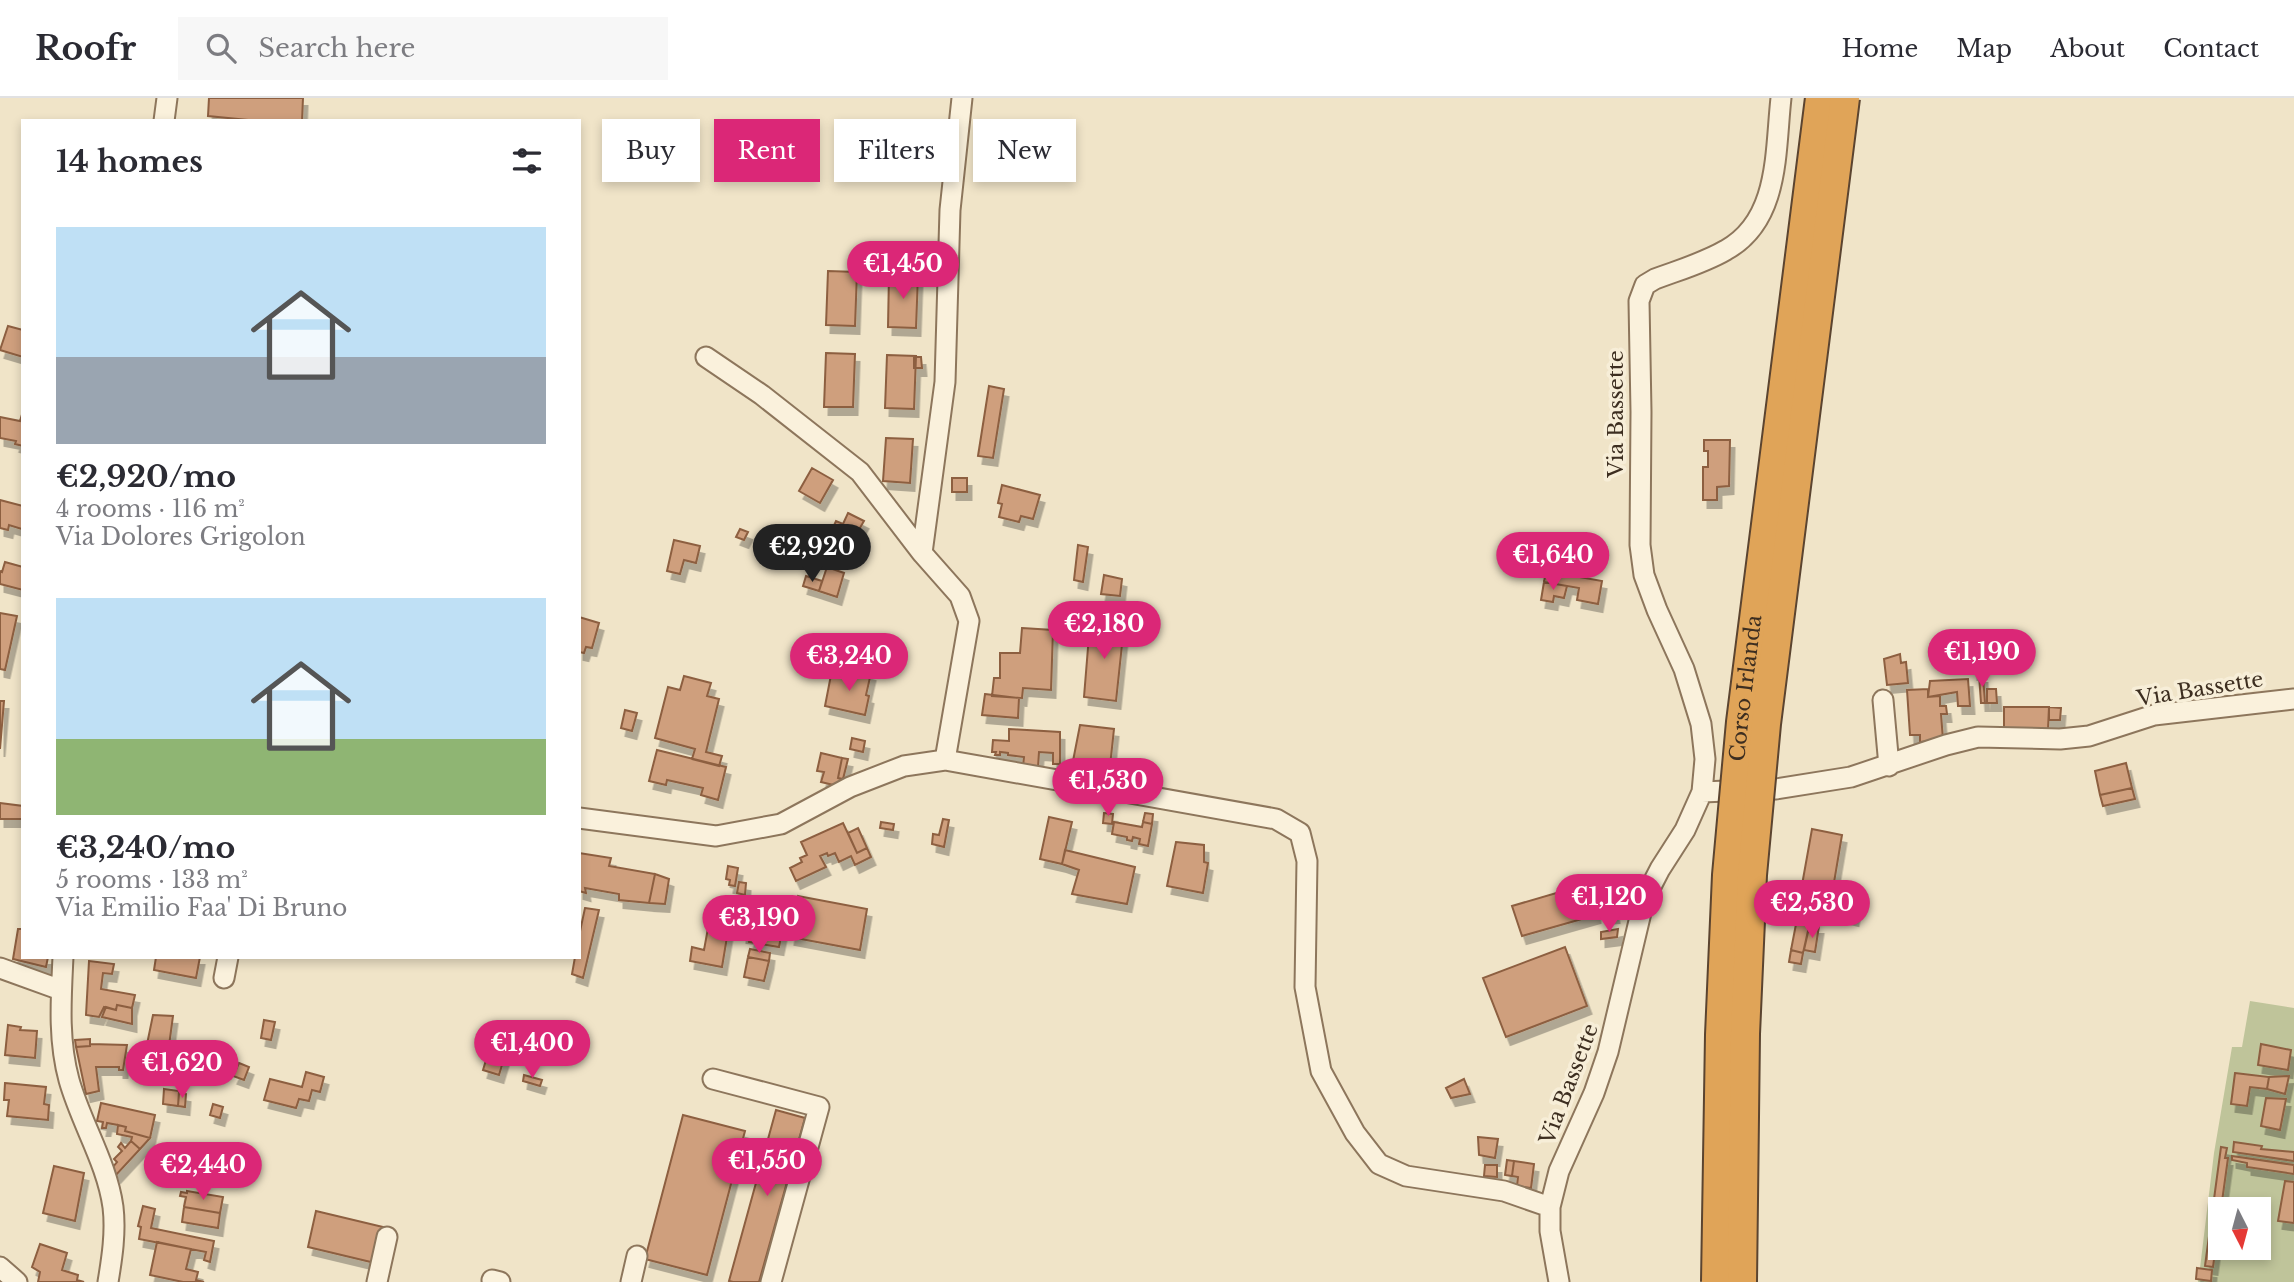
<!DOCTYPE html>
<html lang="en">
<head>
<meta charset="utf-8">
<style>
	:root { --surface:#fff; --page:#f7f7f7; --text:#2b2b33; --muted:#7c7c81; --line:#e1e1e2; --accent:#db2777 }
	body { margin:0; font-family:"Libre Baskerville",serif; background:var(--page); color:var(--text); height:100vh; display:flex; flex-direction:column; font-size:26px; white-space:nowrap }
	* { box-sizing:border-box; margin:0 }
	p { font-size:23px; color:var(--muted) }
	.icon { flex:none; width:38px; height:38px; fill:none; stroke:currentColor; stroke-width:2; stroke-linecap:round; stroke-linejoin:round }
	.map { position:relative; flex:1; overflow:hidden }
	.side { position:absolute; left:21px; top:21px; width:560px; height:840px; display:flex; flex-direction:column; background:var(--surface); border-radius:0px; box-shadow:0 4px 10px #0003 }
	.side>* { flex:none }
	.guide { position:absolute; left:602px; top:21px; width:665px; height:63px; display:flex; gap:14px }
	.needle { width:46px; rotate:174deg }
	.tools { position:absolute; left:2208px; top:1099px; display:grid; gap:14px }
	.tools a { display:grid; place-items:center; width:63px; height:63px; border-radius:0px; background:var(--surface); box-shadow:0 4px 10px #0003; font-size:35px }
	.price { position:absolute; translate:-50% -60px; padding:0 16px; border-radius:24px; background:var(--accent); color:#fff; font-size:23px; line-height:46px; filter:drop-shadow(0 2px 4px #0008) }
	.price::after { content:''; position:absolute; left:50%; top:42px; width:21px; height:16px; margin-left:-10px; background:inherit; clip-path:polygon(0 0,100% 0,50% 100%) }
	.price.current { background:#222; color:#fff }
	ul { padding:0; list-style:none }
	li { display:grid; align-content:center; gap:14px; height:371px; padding:0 35px }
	li span { display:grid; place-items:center; height:217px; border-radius:0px; color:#555 }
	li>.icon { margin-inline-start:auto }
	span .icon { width:126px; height:126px; fill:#fffc; stroke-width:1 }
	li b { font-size:30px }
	h2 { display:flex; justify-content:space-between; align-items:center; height:84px; padding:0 35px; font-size:30px }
	.pill { padding:0 24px; border-radius:0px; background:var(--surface); box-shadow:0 4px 10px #0003; font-size:24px; line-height:63px }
	.pill.current { background:var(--accent); color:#fff }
	header { display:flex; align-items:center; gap:42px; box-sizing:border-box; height:98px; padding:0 35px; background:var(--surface); border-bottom:2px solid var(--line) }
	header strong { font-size:33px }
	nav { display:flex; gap:38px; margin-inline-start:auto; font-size:24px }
	.search { width:490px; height:63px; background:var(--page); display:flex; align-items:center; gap:18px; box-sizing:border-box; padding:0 24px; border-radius:0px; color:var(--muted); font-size:26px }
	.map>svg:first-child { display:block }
	.cemetery { fill:#bfc49a; fill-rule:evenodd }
	.building { fill:#cf9f7d; stroke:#8d5f41; stroke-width:2; filter:url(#shadow) }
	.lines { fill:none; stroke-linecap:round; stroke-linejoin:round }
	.minor-casing { stroke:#8d765c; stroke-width:23 }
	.minor { stroke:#faf1dc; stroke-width:19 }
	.highway-bridge-casing { stroke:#5b4430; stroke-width:32; stroke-linecap:butt }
	.highway-bridge { stroke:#e0a458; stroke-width:28 }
	.labels { text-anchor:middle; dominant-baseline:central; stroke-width:7; stroke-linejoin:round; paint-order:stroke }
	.street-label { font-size:21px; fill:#3d2e20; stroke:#f7eed8 }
</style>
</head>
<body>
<header>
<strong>Roofr</strong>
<div class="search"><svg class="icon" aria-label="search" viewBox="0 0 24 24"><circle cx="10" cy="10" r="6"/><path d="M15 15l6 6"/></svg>Search here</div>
<nav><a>Home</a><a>Map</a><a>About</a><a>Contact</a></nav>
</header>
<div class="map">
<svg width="2294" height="1184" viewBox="0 0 2294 1184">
	<defs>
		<filter id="shadow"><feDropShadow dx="4.5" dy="8" stdDeviation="0" flood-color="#0004"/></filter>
	</defs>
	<rect width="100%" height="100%" fill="#f0e4c8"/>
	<path class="cemetery" d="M2250,903L2294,910V1184H2198L2197,1170H2200L2214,1055L2232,949H2242ZM2221,1111H2259V1150H2221Z"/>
	<path class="building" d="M209,0H303L302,23H258L208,18Z
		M828,173L857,174L855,228L826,227Z
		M889,176L918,177L916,230L888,229Z
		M8,228L23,232V259L0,252Z
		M826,255L855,256L853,309H824Z
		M887,257L916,258L914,311L885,310Z
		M914,259H921L922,270H914Z
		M989,288L1004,291L993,360L978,358Z
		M23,313V348L15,346L16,343L0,340V319L20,323Z
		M886,340L913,341L910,385L883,383Z
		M1704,342H1730L1729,388L1717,389V402H1703V369H1708V353H1704Z
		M812,370L833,382L820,405L799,393Z
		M952,380H967V394H952Z
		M1002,387L1040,397L1033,421L1021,418L1019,424L999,419L1002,406L998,405Z
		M0,402L23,408V435L22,431L9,427L8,432L0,430Z
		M848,415L864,423L847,452L833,445L836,439L830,436L836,423L843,426Z
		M740,431L748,434L744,442L736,439Z
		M674,442L700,448L696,465L684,462L680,476L667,473Z
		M1078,447L1088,449L1083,484L1074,482Z
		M5,464L23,469V492L0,486V473L2,474Z
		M827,469L844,475L837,499L819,493Z
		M1559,470L1569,472L1568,477L1602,483L1598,506L1577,502L1579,490L1544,484L1546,473L1558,475Z
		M1104,477L1122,481L1120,498L1101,496Z
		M806,478L822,483L819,493L803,488Z
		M1544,484L1567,488L1564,500L1554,498L1553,504L1541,502Z
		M0,515L17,518L5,572L0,571Z
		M579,519L599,525L592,550L586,549L584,555L579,554Z
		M1090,525L1124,528L1116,603L1084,599Z
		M1022,530L1053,532L1051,592L1023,590L1022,600L992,598L994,580H1000V555H1020Z
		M1900,556L1901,565L1906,564L1908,585L1887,587L1884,561Z
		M1981,560L1982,573L1973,574L1972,561Z
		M855,571L871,575L866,597L869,598L865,617L825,608L831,577L853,582Z
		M1979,577H1983L1985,605H1981Z
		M684,578L711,585L707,598L719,601L706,654L722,658L719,668L692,661L695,651L655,640L668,589L680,592Z
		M1968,581L1970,608H1958L1957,594L1928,599L1930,583Z
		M1928,591V599L1940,598V608H1946L1947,616H1941L1943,642L1920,644V637H1910L1907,592Z
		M1987,591H1996L1997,605H1987Z
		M985,596L1019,600L1018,620L982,617Z
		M0,603H4L0,651Z
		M2004,609H2049L2048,631L2004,635Z
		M2049,609L2061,610L2060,622H2049Z
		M625,612L637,615L632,633L621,630Z
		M1080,627L1114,631L1110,668L1073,663Z
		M1009,631L1060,634V666H1053V655L1039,654L1038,669L1023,668L1024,659L1008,657V655L1000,654V657H995L996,654H992L993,642L1009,643Z
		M852,640L865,643L863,654L850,651Z
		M657,652L726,669L718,702L701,697L703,690L667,682L666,687L649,683Z
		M821,655L842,660L838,680L847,683L846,690L821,684L824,674L817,673Z
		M842,660L848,661L843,681L838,680Z
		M2126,665L2132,690L2100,697L2095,673Z
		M2132,690L2135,701L2103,708L2100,697Z
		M0,705L23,708V721H0Z
		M1104,715L1113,716L1112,726L1103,725Z
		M1145,715L1153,716L1152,726L1143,724Z
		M1049,719L1072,724L1062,766L1040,761Z
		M943,721L949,722L944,749L932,746L933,736L939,737Z
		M881,724L894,726L893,732L880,730Z
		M1114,724L1142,729L1143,724L1152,726L1148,748L1139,746L1140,741L1133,739L1132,743L1127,742V739L1112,736Z
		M843,725L857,755L867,750L871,759L855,767L851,758L839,764L835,755L828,758L827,755L820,758L826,769L796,783L790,770L802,764L800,760L807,757L801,744Z
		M858,730L867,750L857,755L848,735Z
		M1812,731L1842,737L1829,814L1800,809L1802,799L1788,796L1790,785L1802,787Z
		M1176,744L1204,747V764L1208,765L1203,795L1167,788Z
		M1065,752L1135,769L1127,806L1072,796L1079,772L1062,766Z
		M579,755L611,760L609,768L655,776L649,805L619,802V796L585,790L586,795L579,793Z
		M728,768L738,770L735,788L729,787L730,782L726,781Z
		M655,776L669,781L665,806L649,805Z
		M739,784L746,785L745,797L737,795Z
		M1570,791L1572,799L1592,795L1596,817L1522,838L1512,808Z
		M798,798L867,811L860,852L790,839Z
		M713,803L756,811L751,838L742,837L743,829L729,827L722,869L690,863L692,849L704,852Z
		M1845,806L1856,809L1854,820L1842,817Z
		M1613,807L1615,817L1602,818V808Z
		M585,810L599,812L583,880L572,876L575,859H579V838Z
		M756,811L786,814L779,849L749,844Z
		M1797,821L1810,824L1803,855L1791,852Z
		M1814,828H1819L1815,854L1804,852L1808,834H1813Z
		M18,831H23V859H48L46,869L13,861Z
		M1618,831L1617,839L1601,841V834Z
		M1565,849L1587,908L1506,939L1483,880Z
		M750,851L770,855L769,863L748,859Z
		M1791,852L1803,855L1801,866L1789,864Z
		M156,859H200L196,880L154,872Z
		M748,859L769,863L764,883L744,879Z
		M89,863L114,866L112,876L103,875L101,891L135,897L132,910L117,907L116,912L104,909L99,919L86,917Z
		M117,907L132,910V926L102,919L106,909L116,912Z
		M153,917L173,918L166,970L139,967L140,956H145Z
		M264,922L275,924L271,942L261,940Z
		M8,927L21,929L20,932L37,933L35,960L5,957Z
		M90,941V948L76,949L75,942Z
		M492,942L508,947L499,977L483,972Z
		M90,946L127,947L123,972H119V969H96L99,993L86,996L76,949L90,948Z
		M2261,946L2291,952L2288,972L2258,967Z
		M239,965L249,969L244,982L233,978Z
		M306,974L324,979L320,994L312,992L309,1003L299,1001L296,1010L264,1002L270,981L302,989Z
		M2235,975L2269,979L2267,991L2250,989L2247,1008L2231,1006Z
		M524,977L542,982L540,988L523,983Z
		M2289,978L2285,996L2267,991L2269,979Z
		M1464,981L1470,996L1451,1000L1446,990Z
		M5,985L46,989L44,1006L49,1007L48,1022L7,1018L9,1002H4Z
		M164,991L179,993L178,1008L163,1006Z
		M179,995L186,996L185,1009L178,1008Z
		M2266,1000L2286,1001L2280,1032L2261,1028Z
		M101,1005L155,1017L150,1040L125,1033L126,1029L118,1027L107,1025L106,1030H102L103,1024L97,1023Z
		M213,1006L223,1009L220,1020L210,1017Z
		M776,1012L805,1020L759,1184H733L729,1183Z
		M683,1017L745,1033L707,1177L645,1161Z
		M118,1027L126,1029L125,1033L150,1040L140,1051L131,1043L132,1039L117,1036Z
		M1478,1039L1498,1041L1495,1060L1479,1057Z
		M131,1043L140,1051L116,1077L113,1069L117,1064L114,1061L122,1053L118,1049L121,1045L125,1050Z
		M2234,1044L2262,1048L2261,1051L2294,1054V1063L2233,1054Z
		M2221,1049L2227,1050L2225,1060H2228L2213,1169L2205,1168Z
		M2232,1058L2294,1067V1076L2247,1069V1065L2232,1062Z
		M1507,1062L1514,1063L1512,1078L1505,1077Z
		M1514,1063L1534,1066L1531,1090L1517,1088L1518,1079L1512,1078Z
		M1485,1067H1497V1079L1484,1078Z
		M54,1068L84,1075L75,1123L43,1115Z
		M2285,1083L2294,1084V1125L2278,1123Z
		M187,1093L223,1099L220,1115L184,1109L186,1099L180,1098L181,1094L187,1095Z
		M143,1108L155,1111L151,1130L214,1143L210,1164L204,1162L206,1154L139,1141L141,1129L138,1128Z
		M184,1109L220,1115L218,1130L182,1124Z
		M316,1113L383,1129L375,1165L308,1149Z
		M157,1144L191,1151L186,1171L198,1174L196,1182L204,1184H183L150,1177Z
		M40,1146L67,1155L62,1172L78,1177L77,1182L84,1184H38L40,1174L32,1169Z
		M2197,1170L2212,1172L2211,1183L2196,1181Z"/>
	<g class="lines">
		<defs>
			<path id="minor" d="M164,23L167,0
				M706,259L762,297L860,374L922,455L960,498L969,523L945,662
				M922,455L945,284L950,112L962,0
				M1883,602L1889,668
				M1702,694L1776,691L1851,679L1946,647L1978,639L2060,641L2089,638L2154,617L2294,601
				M579,720L716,738L781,726L850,689L904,668L945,662L1276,721L1300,735L1307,763L1305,889L1321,973L1355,1035L1379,1066L1406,1078L1504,1093L1550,1109
				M63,859C61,901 58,942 69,982C81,1025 107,1065 113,1109C116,1134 112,1160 108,1184
				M0,870L61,892
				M224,880L228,859
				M713,981L819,1009L771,1184
				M0,1169L17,1184
				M492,1182L500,1184
				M377,1184L387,1139
				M631,1184L637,1158
				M1559,1184L1550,1133V1109L1559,1073L1594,995L1608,954L1644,802L1660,771L1685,732L1702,694L1705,661L1701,626L1684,571L1657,512L1644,477L1640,447L1641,314L1639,203L1645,187L1655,181C1679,172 1704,165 1726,152C1780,122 1775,53 1781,0"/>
		</defs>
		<use href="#minor" class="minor-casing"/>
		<use href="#minor" class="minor"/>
		<defs>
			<g id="highway-bridge">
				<path id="s1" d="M1716,1184L1720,937L1727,777L1741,624L1820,0"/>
				<path d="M1742,1184L1745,936L1752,777L1766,626L1845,0"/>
			</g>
		</defs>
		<use href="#highway-bridge" class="highway-bridge-casing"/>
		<use href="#highway-bridge" class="highway-bridge"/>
	</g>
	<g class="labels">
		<g class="street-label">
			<text transform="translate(1616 316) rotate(-90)">Via Bassette</text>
			<text stroke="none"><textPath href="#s1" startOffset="595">Corso Irlanda</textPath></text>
			<text transform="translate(2200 591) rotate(-9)">Via Bassette</text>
			<text transform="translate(1569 986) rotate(-69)">Via Bassette</text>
		</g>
	</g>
</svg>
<div class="tools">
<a><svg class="needle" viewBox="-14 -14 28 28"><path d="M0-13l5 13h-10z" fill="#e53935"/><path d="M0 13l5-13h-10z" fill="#7c7c81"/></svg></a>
</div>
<b class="price" style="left:903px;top:203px">€1,450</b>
<b class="price current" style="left:812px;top:486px">€2,920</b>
<b class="price" style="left:1553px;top:494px">€1,640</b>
<b class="price" style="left:1104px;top:563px">€2,180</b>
<b class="price" style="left:1982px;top:591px">€1,190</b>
<b class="price" style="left:849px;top:595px">€3,240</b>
<b class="price" style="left:1108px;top:720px">€1,530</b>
<b class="price" style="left:1609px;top:836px">€1,120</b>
<b class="price" style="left:1812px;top:842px">€2,530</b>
<b class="price" style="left:759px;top:857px">€3,190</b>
<b class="price" style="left:532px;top:982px">€1,400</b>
<b class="price" style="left:182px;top:1002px">€1,620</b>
<b class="price" style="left:767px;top:1100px">€1,550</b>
<b class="price" style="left:203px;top:1104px">€2,440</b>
<div class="guide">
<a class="pill">Buy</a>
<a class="pill current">Rent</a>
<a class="pill">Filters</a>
<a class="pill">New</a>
</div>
<section class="side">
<h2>14 homes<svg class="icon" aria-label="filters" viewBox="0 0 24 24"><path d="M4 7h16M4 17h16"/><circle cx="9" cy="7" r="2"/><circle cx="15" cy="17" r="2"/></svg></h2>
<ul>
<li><span style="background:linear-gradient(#bfe0f5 60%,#9aa5b1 0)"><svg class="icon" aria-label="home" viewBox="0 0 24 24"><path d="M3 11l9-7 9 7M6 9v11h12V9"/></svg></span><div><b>€2,920/mo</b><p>4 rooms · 116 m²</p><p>Via Dolores Grigolon</p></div></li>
<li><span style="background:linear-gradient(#bfe0f5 65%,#8fb573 0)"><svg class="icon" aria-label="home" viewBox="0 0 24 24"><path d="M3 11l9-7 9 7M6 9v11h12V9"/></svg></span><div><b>€3,240/mo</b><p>5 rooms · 133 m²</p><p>Via Emilio Faa' Di Bruno</p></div></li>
</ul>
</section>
</div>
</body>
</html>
